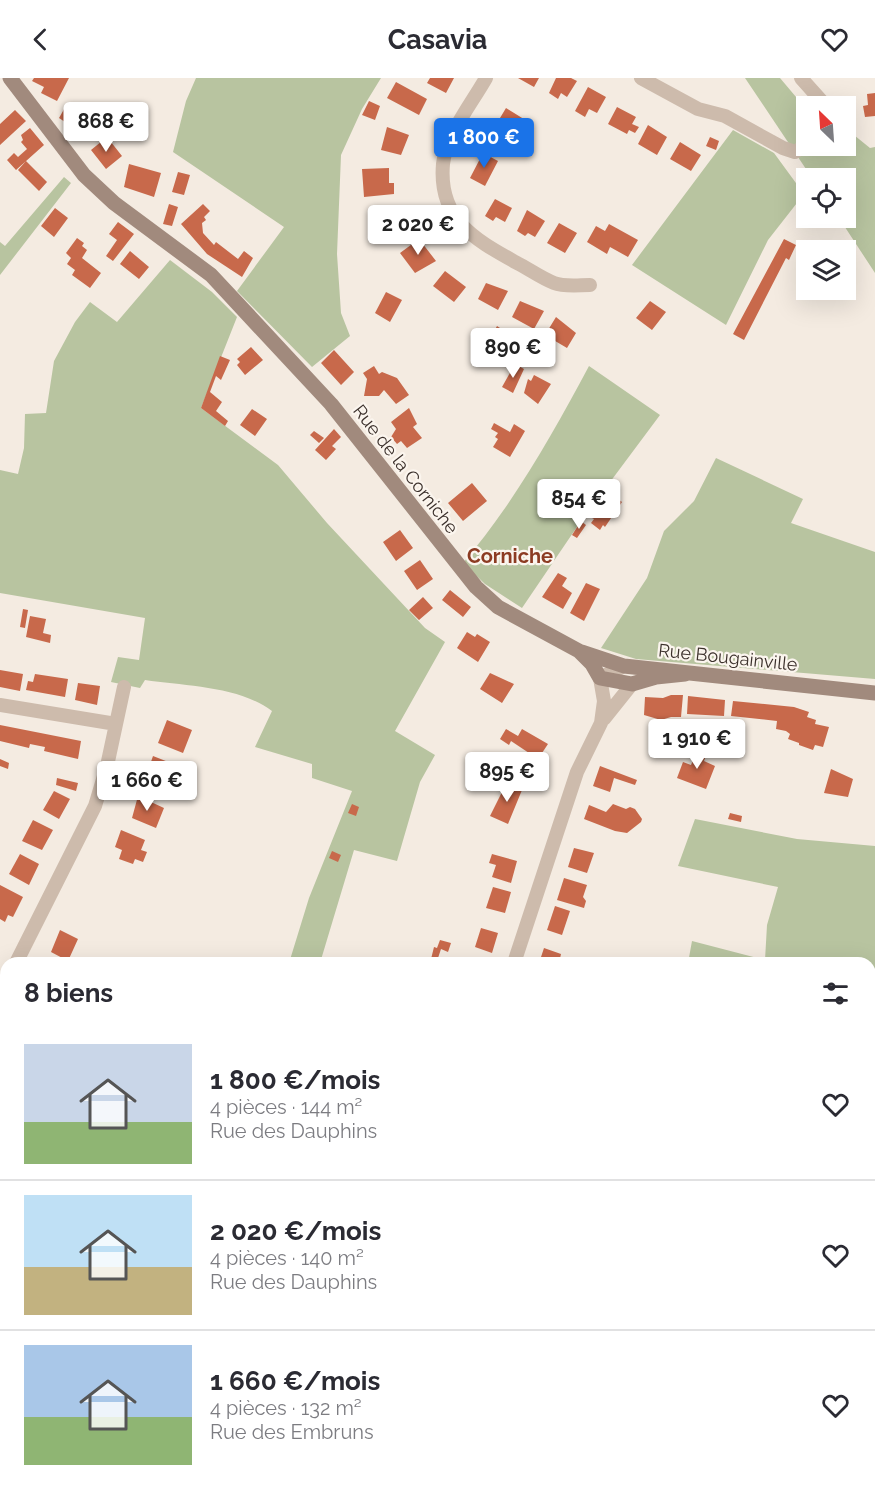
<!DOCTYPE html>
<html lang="fr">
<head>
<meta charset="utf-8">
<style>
	:root { --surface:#fff; --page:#f7f7f7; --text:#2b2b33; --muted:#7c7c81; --line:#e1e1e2; --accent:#1a73e8 }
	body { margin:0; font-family:Raleway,sans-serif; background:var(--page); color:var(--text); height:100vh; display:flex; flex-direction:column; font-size:22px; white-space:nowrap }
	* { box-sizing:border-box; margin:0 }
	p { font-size:20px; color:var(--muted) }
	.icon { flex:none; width:33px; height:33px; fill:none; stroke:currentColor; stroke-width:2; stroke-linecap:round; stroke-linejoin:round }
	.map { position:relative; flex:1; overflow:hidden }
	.side { position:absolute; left:0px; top:879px; width:876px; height:534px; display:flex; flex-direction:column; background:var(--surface); border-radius:18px 18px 0 0; box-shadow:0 6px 24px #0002 }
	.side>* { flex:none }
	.needle { width:39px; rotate:335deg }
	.tools { position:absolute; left:796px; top:18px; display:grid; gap:12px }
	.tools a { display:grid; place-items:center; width:60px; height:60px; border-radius:0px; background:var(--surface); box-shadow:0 6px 24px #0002; font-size:30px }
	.price { position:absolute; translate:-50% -51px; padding:0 14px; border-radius:6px; background:#fff; color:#222; font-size:20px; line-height:39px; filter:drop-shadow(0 2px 3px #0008) }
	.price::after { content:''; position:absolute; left:50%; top:36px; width:18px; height:14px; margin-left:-9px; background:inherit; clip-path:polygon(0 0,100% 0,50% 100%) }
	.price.active { background:var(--accent); color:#fff }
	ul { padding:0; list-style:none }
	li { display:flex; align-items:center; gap:18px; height:150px; padding:0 24px }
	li+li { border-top:2px solid var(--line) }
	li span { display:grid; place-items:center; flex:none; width:168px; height:120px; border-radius:0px; color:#555 }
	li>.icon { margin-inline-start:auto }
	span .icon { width:72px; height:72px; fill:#fffc; stroke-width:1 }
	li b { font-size:26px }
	h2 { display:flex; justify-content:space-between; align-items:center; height:72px; padding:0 24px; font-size:26px }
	header { display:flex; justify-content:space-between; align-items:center; height:78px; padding:0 24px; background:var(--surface); font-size:27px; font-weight:700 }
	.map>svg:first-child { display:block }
	.green { fill:#b8c4a0 }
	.building { fill:#c8694b }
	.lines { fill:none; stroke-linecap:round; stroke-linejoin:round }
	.lane { stroke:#cdbbac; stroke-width:7 }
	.street { stroke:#cdbbac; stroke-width:14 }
	.secondary { stroke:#a18a7d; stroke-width:15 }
	.labels { text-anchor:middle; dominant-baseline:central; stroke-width:4.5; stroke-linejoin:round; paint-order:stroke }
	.street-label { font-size:18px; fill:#3b302b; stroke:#fbf5ee }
	.neighbourhood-label { font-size:20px; font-weight:bold; fill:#8c3b22; stroke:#fbf5ee }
</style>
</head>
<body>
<header><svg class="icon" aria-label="back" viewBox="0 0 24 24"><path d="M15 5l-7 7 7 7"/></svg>Casavia<svg class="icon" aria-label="heart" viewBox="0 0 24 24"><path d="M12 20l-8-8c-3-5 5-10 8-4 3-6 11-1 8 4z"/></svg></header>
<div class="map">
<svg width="875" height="1413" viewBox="0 0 875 1413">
	<rect width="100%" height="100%" fill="#f4ebe1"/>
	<path class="green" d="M196,0H381L362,31L341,77L337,176L341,235L350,258L312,289L237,213L284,149L173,74L186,23Z
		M745,0H780L807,32V68H846V54L849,53L870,70L875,69V195L839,140H846V100H812Z
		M733,52L774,75L804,116L768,162L726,247L632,187Z
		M64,99L71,105L0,197V164L5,168Z
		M170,182L212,214L237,239L201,330L278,387L327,445L425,550L445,564L395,653L435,677L420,704L397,783L354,772L320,885H289L309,820L352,713L312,700V686L255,669L272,633C239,608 185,608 145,602L140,610L111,604L118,579L139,582L145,540L0,515V392L18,396L24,370L25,336L46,335L54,283L75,244L90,224L117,244Z
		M589,288L660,337L581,443L522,530L485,506L463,485C514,425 552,357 589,288Z
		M716,380L803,421L791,445L875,474V601L636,581L601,570L647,500L664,453L694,423Z
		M695,741L797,761L875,768V1413H45L48,1407H870V885H688L692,863L765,882L767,847L778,809L678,788Z"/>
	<path class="building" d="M34,0H69L57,23L41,15L44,9L32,3Z
		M430,0H454L446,15L427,5Z
		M518,0H539L534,9Z
		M556,0H571L577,3L567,19L561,15L558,21L549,15Z
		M396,4L427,21L419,37L387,20Z
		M588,9L606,19L597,35L589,31L585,39L575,33Z
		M875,15V38L865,39L863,28L868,27L867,16Z
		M369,23L380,28L375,42L362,37Z
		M67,26L80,35L71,48L59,40Z
		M617,29L636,39L632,46L639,49L635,55L629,52L627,56L608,46Z
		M506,30L527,43L513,68L491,55Z
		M15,32L26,43L0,67V46Z
		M86,37L94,42L90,48L82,43Z
		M648,47L667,59L657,77L638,66Z
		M387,49L409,57L401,77L381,72Z
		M30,50L44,67L16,92L7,82L14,75L18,79L27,71L21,64L23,62L21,57Z
		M107,59L122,78L106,91L91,72Z
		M710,59L719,63L716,72L706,68Z
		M680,64L701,77L691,93L670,81Z
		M483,75L498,83L485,108L470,100Z
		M26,83L47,104L39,113L18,92Z
		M129,86L161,95L154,119L124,109Z
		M389,90V105H394V116L364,119L362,91Z
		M178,94L190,97L184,117L172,114Z
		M495,121L512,130L505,144L496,139L493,143L485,138Z
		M169,126L178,129L172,148L163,146Z
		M203,126L210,133L204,139L206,142L202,145L203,155L214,167L216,164L238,181L244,173L253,180L242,199L207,176L181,146Z
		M55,130L68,140L54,159L41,148Z
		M389,130L394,144L402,141L406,152L379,163L371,138Z
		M527,132L545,143L535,159L528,155L525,158L517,153Z
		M118,144L134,156L113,183L106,178L117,162L109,156Z
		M559,145L577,155L565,175L547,165Z
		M609,146L638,162L628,179L610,169L607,176L587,164L596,148L605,153Z
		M77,160L84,165L82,168L87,172L82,180L101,195L90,210L72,197L75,192L67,186L71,180L66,175Z
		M419,161L436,183L415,195L400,175Z
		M784,161L796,167L789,182L786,180L744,262L733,256Z
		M130,173L149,189L139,201L120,186Z
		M445,193L466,209L454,224L433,208Z
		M486,205L508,213L498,232L478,221Z
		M386,214L402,222L390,244L375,235Z
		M520,223L544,233L534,251L512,239Z
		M650,223L666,234L652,252L636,240Z
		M556,239L576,255L567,270L545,257Z
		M497,248L503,252L496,265L490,261Z
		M251,269L263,282L245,297L237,287L240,284L237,281Z
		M334,272L354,294L341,307L321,285Z
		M220,278L230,282L221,302L216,298L210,314L222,324L216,333L228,343L225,348L201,330Z
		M515,286L524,291L513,315L502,309Z
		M374,288L379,296L382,294L397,300L409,317L396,326L384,312L379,318H364L367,301L363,295Z
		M534,297L551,306L538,326L524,315L528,301L531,303Z
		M409,330L417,346L413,349L422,360L407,370L401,363L397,366L391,359L396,351L391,344Z
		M252,331L267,341L255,358L240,347Z
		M494,345L510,354L514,346L525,353L510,379L493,369L498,361L495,359L498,355L491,351Z
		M334,351L341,359L332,368L336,371L326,382L315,372Z
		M314,353L324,360L319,365L310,357Z
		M472,405L487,423L463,443L448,425Z
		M611,416L622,424L605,449L603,447L600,452L591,445L594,441L592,440Z
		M581,443L586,447L577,460L572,457Z
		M400,452L413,470L396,483L383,464Z
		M420,482L433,501L417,512L404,493Z
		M558,495L567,500L562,508L572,515L563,531L542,519Z
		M586,505L600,511L584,543L570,535Z
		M450,512L471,529L463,539L442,522Z
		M423,519L433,530L419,542L409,532Z
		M23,531L28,532L25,550L20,549Z
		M30,538L46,541L43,555L51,557L50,565L26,559Z
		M467,554L475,559L477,556L490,564L478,584L457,570Z
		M0,592L23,596L20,613L0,609Z
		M490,595L514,606L502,625L480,611Z
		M35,596L68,601L65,619L26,612L28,603L33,604Z
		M78,605L100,608L97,627L75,622Z
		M671,617H683L681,639H671L661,642L644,637L645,619L663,620Z
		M688,618L725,622L724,638L687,636Z
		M733,623L794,629L809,634L807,639L816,642L815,646L829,649L823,669L815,667L813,672L799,667V665L788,661L790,656L786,653L776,651L777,643L731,638Z
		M167,642L192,652L183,675L158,665Z
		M0,647L81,663L78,681L44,673L45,669L30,666L29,670L0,663Z
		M506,651L518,658L522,651L548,666L538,681L511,663L509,667L500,661Z
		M693,669L707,674L704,683L715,688L706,711L677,700L683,684L691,687L694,680L690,678Z
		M153,678L176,687L166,713L144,704Z
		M0,681L9,685L8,691L0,688Z
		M600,688L637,702L635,707L614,700L610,714L593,708Z
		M831,691L853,701L848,719L824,715Z
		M57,700L78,705L76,713L56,707Z
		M507,704L522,712L508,746L490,738Z
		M54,713L70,721L59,741L43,732Z
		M138,718L164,730L156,750L132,740Z
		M352,726L359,729L356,738L348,735Z
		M613,726L626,731L630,729L635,731L642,741L641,744L627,755L615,753L584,741L589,727L606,734Z
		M730,735L742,738L741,744L728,741Z
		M33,742L53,752L42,772L22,763Z
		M121,752L145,762L141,772L147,774L143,784L135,781L133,786L119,781L122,772L115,769Z
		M574,770L594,775L587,795L568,789Z
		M332,773L341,777L338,784L329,780Z
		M20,776L39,786L29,807L9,796Z
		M492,776L517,783L511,805L492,799L496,787L489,785Z
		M564,800L587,807L583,819L586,823L584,830L557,822Z
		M0,807L23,819L13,839L8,837L5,844L0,841Z
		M493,809L511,814L505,835L486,830Z
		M555,828L570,833L562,857L547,852Z
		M481,850L498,855L492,875L475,869Z
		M60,852L78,861L68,883L51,874Z
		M440,862L451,865L448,874L441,871L437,883L431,881L434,869L437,870Z
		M544,870L561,876L559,885H539Z
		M0,997L6,999V1017L0,1015Z
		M6,1018V1043L0,1041Z
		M1,1134L6,1138V1175L0,1171Z
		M6,1266V1288L0,1293V1272Z
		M4,1368L6,1369V1387L0,1384V1370Z"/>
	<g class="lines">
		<path class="lane" d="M0,1096L6,1098
			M0,1122L6,1114"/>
		<path class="street" d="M486,0C472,25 446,57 443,86C438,142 476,162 517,185C529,191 541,200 554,205C564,209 579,207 590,207
			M641,0L698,31L725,38L783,70L795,74L807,66
			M801,0L826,28
			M0,627L116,646
			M604,641L632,606
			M16,885L95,728L107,688L124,609
			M514,885L577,694L601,645L604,623L600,600L624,588
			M0,917L6,905
			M0,974L6,973
			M0,1316L6,1322
			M870,1385H875
			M766,1413L778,1407"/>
		<path class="secondary" d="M10,0L84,97L114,125L211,197L331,326L476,509L498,529L579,573L592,586L600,600L632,606L656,599L685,596
			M582,574L624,588L875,615"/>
	</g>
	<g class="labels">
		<g class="street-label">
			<text transform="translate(406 391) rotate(52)">Rue de la Corniche</text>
			<text transform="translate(728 579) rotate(6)">Rue Bougainville</text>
		</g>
		<g class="neighbourhood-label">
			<text x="510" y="478">Corniche</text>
		</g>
	</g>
</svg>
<div class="tools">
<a><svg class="needle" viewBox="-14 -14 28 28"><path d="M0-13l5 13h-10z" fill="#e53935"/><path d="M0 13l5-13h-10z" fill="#7c7c81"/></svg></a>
<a><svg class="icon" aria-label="locate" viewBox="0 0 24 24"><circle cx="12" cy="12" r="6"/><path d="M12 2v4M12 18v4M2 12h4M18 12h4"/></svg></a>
<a><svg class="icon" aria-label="layers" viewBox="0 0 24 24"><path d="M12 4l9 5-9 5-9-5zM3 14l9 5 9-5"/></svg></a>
</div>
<b class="price" style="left:106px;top:75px">868 €</b>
<b class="price active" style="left:484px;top:91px">1 800 €</b>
<b class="price" style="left:418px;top:178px">2 020 €</b>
<b class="price" style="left:513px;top:301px">890 €</b>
<b class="price" style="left:579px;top:452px">854 €</b>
<b class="price" style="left:697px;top:692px">1 910 €</b>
<b class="price" style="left:507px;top:725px">895 €</b>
<b class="price" style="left:147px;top:734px">1 660 €</b>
<section class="side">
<h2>8 biens<svg class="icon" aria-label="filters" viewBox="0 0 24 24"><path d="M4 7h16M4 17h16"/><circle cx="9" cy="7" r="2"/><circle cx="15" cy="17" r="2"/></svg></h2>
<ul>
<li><span style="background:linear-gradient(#c9d6e8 65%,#8fb573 0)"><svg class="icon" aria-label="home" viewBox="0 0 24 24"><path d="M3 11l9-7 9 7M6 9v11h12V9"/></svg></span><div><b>1 800 €/mois</b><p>4 pièces · 144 m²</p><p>Rue des Dauphins</p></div><svg class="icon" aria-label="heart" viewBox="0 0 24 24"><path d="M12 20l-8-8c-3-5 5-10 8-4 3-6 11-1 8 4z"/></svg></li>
<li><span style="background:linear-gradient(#bfe0f5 60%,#c2b280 0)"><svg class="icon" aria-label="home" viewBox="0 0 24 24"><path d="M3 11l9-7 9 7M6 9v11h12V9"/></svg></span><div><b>2 020 €/mois</b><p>4 pièces · 140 m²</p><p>Rue des Dauphins</p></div><svg class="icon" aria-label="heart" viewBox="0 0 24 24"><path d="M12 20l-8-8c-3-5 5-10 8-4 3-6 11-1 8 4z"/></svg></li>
<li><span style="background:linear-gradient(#a9c7e8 60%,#8fb573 0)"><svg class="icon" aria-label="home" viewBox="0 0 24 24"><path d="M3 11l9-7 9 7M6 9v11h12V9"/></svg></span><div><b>1 660 €/mois</b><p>4 pièces · 132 m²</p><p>Rue des Embruns</p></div><svg class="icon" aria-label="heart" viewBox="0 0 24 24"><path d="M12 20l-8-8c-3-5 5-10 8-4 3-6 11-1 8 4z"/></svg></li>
</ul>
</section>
</div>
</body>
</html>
